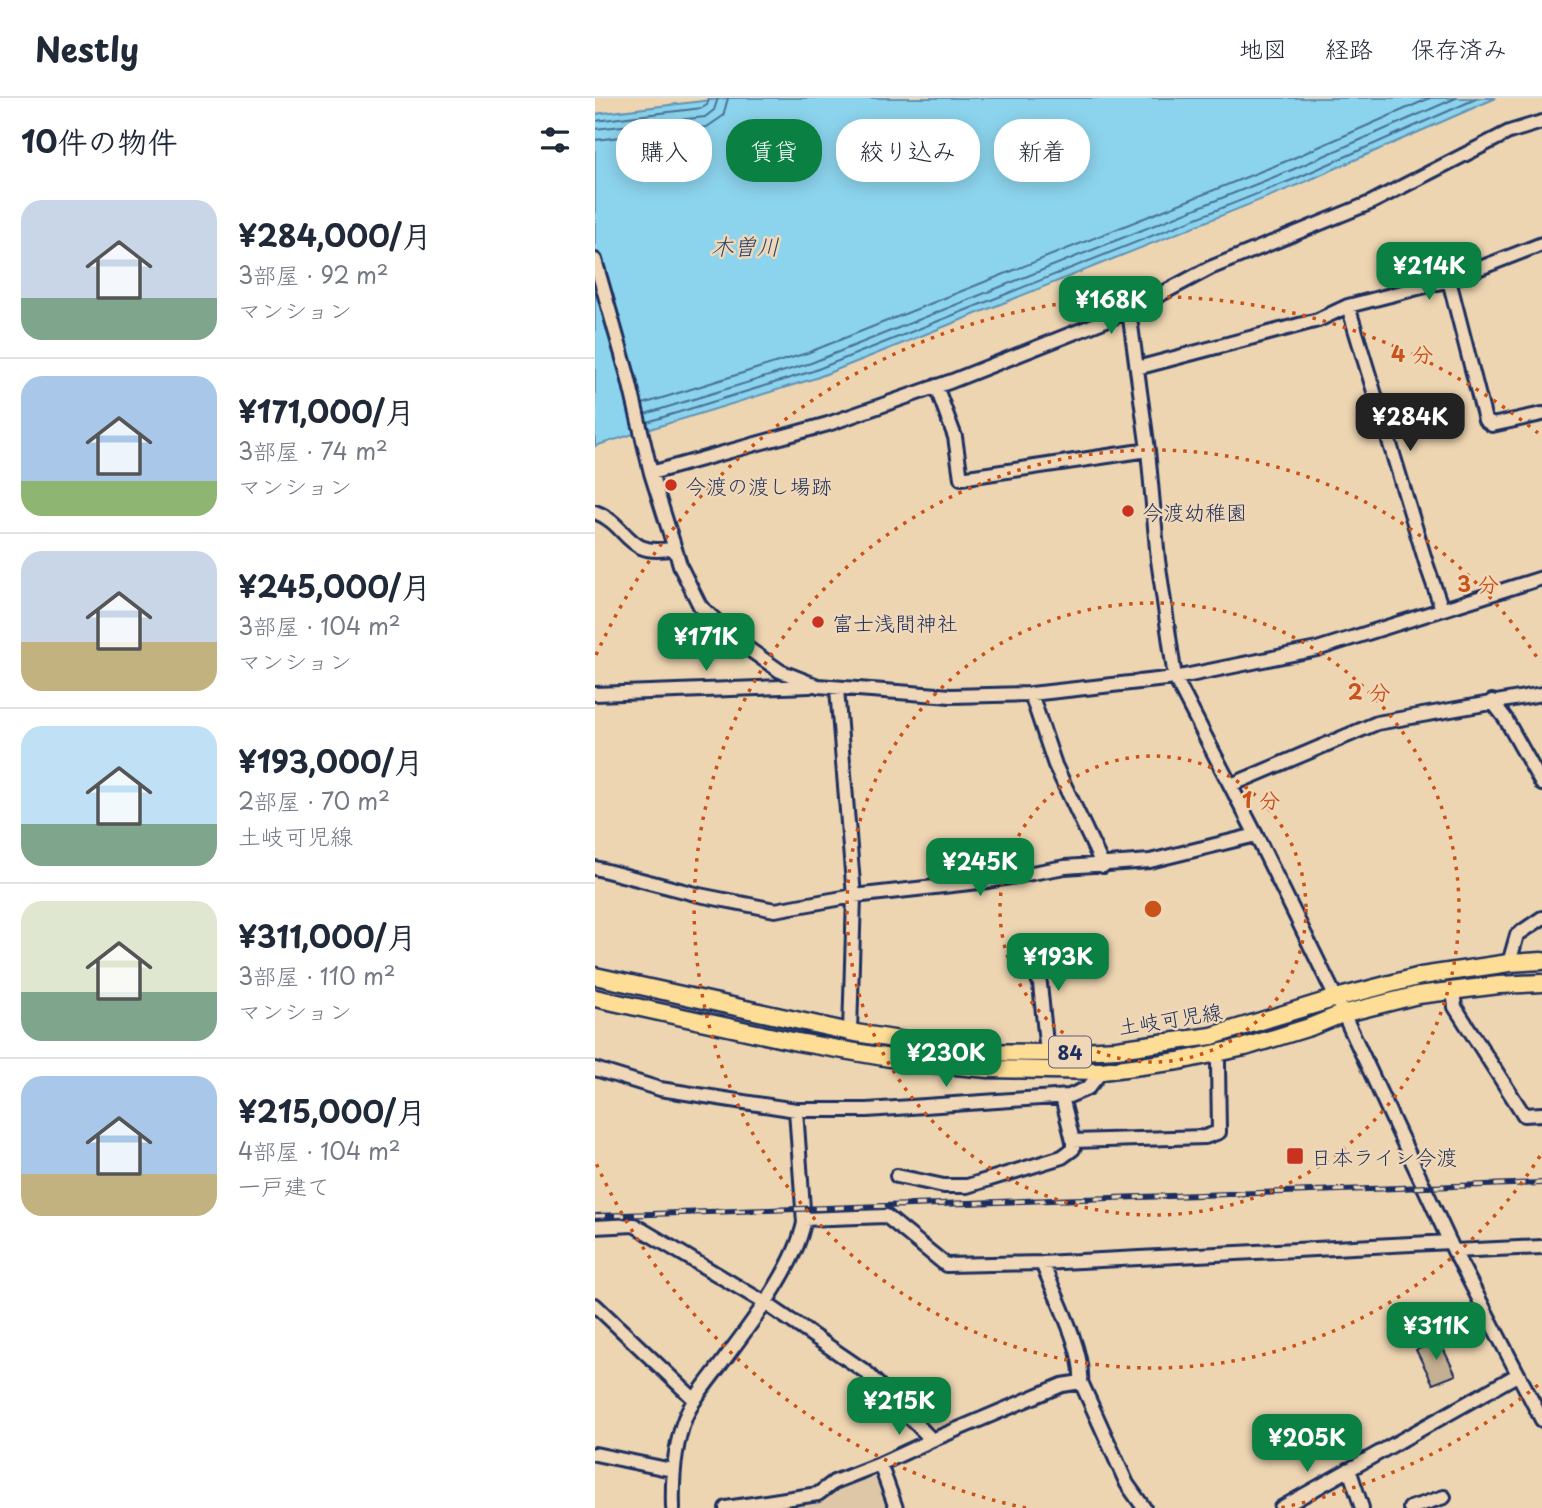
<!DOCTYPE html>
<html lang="ja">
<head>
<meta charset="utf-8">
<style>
	:root { --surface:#fff; --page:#f2f2f3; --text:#1f2937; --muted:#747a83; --line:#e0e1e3; --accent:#0b8043 }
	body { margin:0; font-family:"Playpen Sans","Klee One",sans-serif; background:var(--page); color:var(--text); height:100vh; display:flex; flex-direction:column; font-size:26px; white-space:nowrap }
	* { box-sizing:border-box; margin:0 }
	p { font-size:23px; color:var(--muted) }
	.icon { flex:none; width:38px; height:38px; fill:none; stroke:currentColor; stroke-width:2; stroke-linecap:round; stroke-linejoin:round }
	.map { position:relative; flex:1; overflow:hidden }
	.sheet { display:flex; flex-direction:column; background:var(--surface); width:595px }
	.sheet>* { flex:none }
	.top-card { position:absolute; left:21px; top:21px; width:665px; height:63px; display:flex; gap:14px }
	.price { position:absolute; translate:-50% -60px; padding:0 16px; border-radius:14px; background:var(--accent); color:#fff; font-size:23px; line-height:46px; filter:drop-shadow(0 2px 4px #0008) }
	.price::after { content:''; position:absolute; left:50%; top:42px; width:21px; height:16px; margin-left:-10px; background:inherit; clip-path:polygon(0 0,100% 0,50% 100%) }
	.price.current { background:#222; color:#fff }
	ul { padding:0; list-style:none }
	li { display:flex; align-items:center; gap:21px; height:175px; padding:0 21px }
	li+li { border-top:2px solid var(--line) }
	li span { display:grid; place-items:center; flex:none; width:196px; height:140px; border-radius:21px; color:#555 }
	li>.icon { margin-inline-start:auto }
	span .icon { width:84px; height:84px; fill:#fffc; stroke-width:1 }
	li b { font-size:30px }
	h2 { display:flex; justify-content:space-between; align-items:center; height:84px; padding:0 21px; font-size:30px }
	.pill { padding:0 24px; border-radius:28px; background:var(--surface); box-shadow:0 4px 18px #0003; font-size:24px; line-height:63px }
	.pill.current { background:var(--accent); color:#fff }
	header { display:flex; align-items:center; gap:42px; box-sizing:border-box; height:98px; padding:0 35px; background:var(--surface); border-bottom:2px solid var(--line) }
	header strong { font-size:33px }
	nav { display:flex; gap:38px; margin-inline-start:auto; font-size:24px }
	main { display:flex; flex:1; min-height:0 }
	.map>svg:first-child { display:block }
	.built { fill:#ddc7a7 }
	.water { fill:#8cd4ed; stroke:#5f92b4; stroke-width:2 }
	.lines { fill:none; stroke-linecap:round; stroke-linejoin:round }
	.shore { stroke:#487197; stroke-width:2 }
	.building { fill:#c4af91; stroke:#1b2f5e; stroke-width:2 }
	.minor-casing { stroke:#1b2f5e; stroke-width:18 }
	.major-casing { stroke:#1b2f5e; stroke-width:21 }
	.minor { stroke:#efd7b7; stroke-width:12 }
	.major { stroke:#fede96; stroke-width:16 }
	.rail-casing { stroke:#1b2f5e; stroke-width:6 }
	.rail { stroke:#efd7b7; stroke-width:3.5; stroke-dasharray:10; stroke-linecap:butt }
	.ring { fill:none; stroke:#c95318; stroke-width:3.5; stroke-dasharray:3.5 7 }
	.poi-dot { fill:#c8321e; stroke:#efd7b7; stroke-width:2.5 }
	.labels { text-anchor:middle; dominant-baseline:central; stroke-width:5; stroke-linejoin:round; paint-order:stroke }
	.shield { fill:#efd7b7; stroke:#5b6179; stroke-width:2 }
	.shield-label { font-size:19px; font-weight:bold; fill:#1b2f5e }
	.poi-label { font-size:21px; fill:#1b2f5e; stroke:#efd7b7; text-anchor:start }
	.street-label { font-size:21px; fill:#1b2f5e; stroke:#efd7b7 }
	.water-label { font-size:23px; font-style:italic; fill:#2c4873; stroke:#efd7b7 }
	.centre { fill:#c95318; stroke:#efd7b7; stroke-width:3.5 }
	.ring-label { font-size:21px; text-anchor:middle; font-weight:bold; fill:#c95318; stroke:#efd7b7; stroke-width:5; stroke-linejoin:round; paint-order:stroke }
</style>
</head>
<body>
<header>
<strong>Nestly</strong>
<nav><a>地図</a><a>経路</a><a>保存済み</a></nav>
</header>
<main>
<section class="sheet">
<h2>10件の物件<svg class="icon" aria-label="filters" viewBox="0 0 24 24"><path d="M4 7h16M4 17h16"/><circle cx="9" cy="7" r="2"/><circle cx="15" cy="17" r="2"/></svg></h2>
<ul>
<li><span style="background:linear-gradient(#c9d6e8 70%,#7fa58c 0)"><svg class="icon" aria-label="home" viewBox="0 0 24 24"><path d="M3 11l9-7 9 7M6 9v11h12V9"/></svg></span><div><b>¥284,000/月</b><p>3部屋 · 92 m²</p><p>マンション</p></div></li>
<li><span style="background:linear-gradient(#a9c7e8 75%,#8fb573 0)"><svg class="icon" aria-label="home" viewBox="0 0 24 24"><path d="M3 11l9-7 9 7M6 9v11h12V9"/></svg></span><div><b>¥171,000/月</b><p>3部屋 · 74 m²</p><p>マンション</p></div></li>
<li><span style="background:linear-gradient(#c9d6e8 65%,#c2b280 0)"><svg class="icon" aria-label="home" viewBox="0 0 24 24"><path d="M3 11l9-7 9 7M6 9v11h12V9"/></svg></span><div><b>¥245,000/月</b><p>3部屋 · 104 m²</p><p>マンション</p></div></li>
<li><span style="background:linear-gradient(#bfe0f5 70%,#7fa58c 0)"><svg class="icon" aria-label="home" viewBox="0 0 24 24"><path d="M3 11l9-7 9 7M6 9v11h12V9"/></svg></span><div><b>¥193,000/月</b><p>2部屋 · 70 m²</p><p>土岐可児線</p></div></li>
<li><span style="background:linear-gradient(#dfe7d0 65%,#7fa58c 0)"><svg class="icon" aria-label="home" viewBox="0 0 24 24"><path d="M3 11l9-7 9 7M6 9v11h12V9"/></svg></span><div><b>¥311,000/月</b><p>3部屋 · 110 m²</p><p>マンション</p></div></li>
<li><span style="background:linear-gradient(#a9c7e8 70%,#c2b280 0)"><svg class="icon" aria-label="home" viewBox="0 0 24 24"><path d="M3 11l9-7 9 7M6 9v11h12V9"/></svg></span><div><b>¥215,000/月</b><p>4部屋 · 104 m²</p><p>一戸建て</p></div></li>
</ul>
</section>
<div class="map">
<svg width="947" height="1410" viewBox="0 0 947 1410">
	<rect width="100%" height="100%" fill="#eed5b2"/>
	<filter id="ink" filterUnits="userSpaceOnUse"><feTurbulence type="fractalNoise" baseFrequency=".0143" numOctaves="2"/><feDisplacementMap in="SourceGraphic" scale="14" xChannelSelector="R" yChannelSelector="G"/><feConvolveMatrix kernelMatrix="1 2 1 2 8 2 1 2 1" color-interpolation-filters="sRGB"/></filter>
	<g filter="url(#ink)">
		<path class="built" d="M285,1366L301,1410H131L223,1396Z"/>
		<path class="water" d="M133,0H901L705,86L221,280L0,348V16Z"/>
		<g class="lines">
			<path class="shore" d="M0,23L107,10L112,7L114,0
				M0,31L110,19L119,12L123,0
				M0,42L112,29L128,18L133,0
				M48,306L212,255L694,62L835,0
				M50,316L216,265L699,71L861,0
				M52,324L218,273L702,80L883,0"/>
		</g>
		<path class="building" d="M844,1242L861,1277L838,1286L821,1252Z"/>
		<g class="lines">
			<defs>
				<path id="minor" d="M0,162L33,278L56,375L86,470L105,508L145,545L185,573L223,588L356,598L436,596L580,580L722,551L947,480
					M854,182L890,322L897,327L947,316
					M753,208L832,468L847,511
					M534,213L553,352L563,462L580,580L661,737L741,900L859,1153L947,1322
					M542,270L723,222L753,208L854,182L947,146
					M341,288L360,339L366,380L553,352
					M56,375L233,326L357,283L534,213L615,170L775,105L914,34L947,24
					M0,414C35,427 30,461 79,450
					M242,591L259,798L255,934
					M0,596L215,588
					M436,596L460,667L508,768
					M897,603L910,620L947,686
					M636,687L782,625L947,596
					M0,770L104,797L180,812L259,798L393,783L470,769L555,763L661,737
					M429,846L445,886L452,955
					M914,865L922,837L947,820
					M858,892L860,909L929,1017L947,1016
					M0,971L65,991L201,1012H272L474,998L493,990L507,973
					M478,1043L610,1039L624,1034L623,965L619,955
					M302,1078L349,1088H372L467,1059L478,1051V1043L467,999
					M209,1121L291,1118L351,1167L447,1165L855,1144
					M0,1129L39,1127L170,1205L271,1274L337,1342L467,1287L486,1284
					M859,1153L947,1149
					M447,1165C460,1197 489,1252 486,1284L532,1386L549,1410
					M0,1207L100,1302
					M0,1356L77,1372
					M285,1366L337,1342
					M754,1371L767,1410
					M78,1410C77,1380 79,1349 90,1320C99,1299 115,1281 129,1262C157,1224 199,1171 209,1125L201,1012
					M131,1410L223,1396L239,1384L285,1366L301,1410
					M686,1410L922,1277
					M815,1410L849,1399"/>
				<path id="major" d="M0,878L255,934L379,954L452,955L522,951L617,938L741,900L826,878L914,865L947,863
					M0,900L202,944L318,964L393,971L507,973L584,963L650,949L715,929L747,916L823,897L904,887L947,885"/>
			</defs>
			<use href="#minor" class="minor-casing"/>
			<use href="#major" class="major-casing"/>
			<use href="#minor" class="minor"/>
			<use href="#major" class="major"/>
			<defs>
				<path id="rail" d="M0,1118L947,1085"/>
			</defs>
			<use href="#rail" class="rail-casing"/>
			<use href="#rail" class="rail"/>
		</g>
	</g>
	<g class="ring">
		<circle cx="558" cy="811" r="153"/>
		<circle cx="558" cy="811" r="306"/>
		<path d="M945 1058A459 459 0 1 1 945 564"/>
		<path d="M943 1287A612 612 0 0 1 685 1410M431 1410A612 612 0 0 1 1 1065M1 557A612 612 0 0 1 943 335"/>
	</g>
	<g class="poi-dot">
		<circle cx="76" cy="387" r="7"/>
		<circle cx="533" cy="413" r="7"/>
		<circle cx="223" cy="524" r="7"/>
		<rect x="691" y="1049" width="18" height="18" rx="3.5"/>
	</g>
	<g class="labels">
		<rect class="shield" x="454" y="938.5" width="42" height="31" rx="5"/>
		<g class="shield-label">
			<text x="475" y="954">84</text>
		</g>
		<g class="poi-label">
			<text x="90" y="387">今渡の渡し場跡</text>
			<text x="547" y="413">今渡幼稚園</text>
			<text x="237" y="524">富士浅間神社</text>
			<text x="716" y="1058">日本ライン今渡</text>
		</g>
		<g class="street-label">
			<text transform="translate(575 920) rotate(-9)">土岐可児線</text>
		</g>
		<g class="water-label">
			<text x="150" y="147">木曽川</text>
		</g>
	</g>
	<circle cx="558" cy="811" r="10" class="centre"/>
	<g class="ring-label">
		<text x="817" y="264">4 分</text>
		<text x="883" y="494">3 分</text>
		<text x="774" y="602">2 分</text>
		<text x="666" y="710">1 分</text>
	</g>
</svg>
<b class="price" style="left:834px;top:204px">¥214K</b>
<b class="price" style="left:516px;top:238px">¥168K</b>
<b class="price current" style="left:815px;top:355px">¥284K</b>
<b class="price" style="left:111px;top:575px">¥171K</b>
<b class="price" style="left:385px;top:800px">¥245K</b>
<b class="price" style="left:463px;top:895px">¥193K</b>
<b class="price" style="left:351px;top:991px">¥230K</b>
<b class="price" style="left:841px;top:1264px">¥311K</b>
<b class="price" style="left:304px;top:1339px">¥215K</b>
<b class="price" style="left:712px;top:1376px">¥205K</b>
<div class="top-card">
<a class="pill">購入</a>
<a class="pill current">賃貸</a>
<a class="pill">絞り込み</a>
<a class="pill">新着</a>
</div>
</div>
</main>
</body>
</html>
